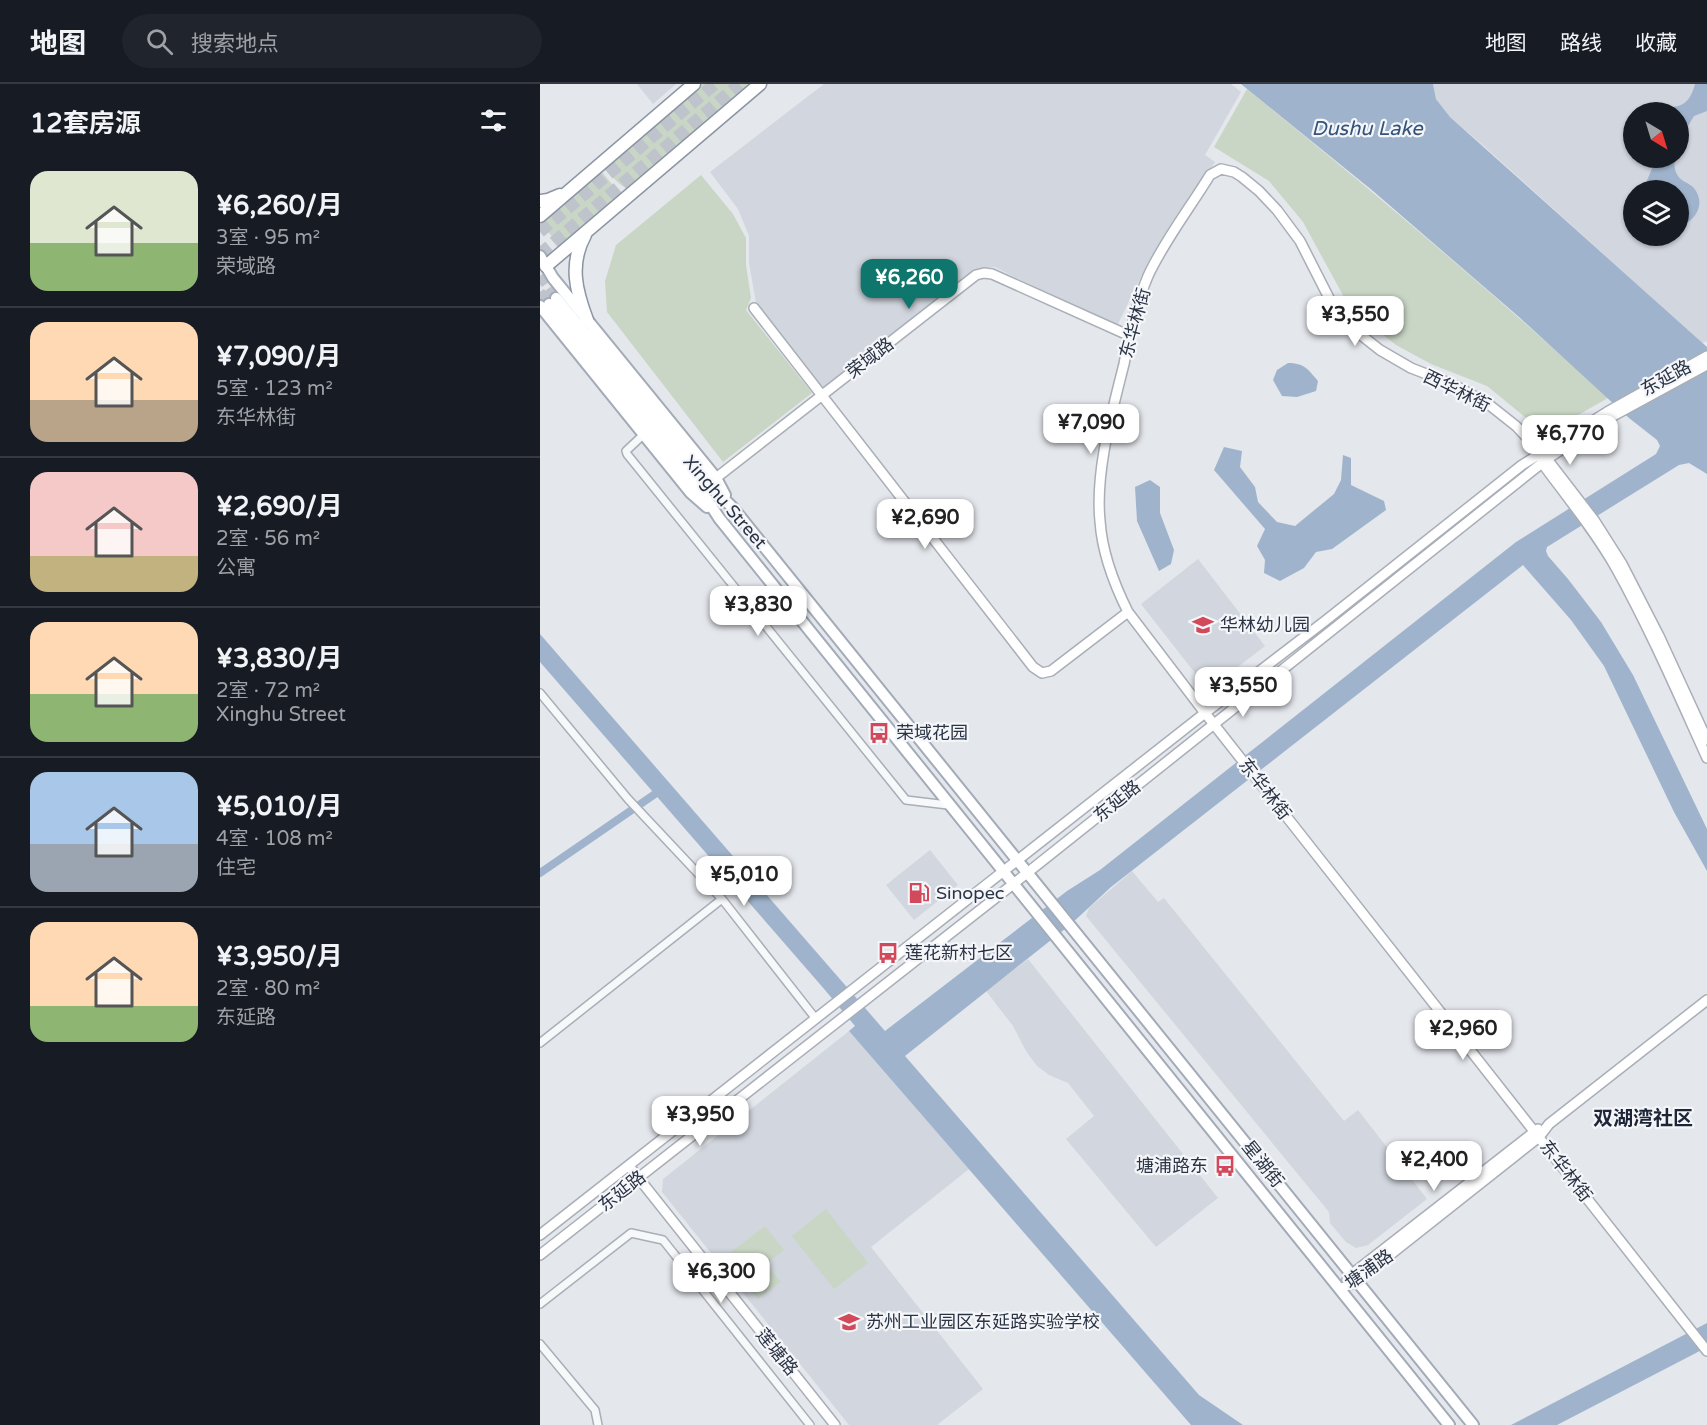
<!DOCTYPE html>
<html lang="zh">
<head>
<meta charset="utf-8">
<style>
	:root { --surface:#171b24; --page:#20242c; --text:#f1f3f6; --muted:#9ea1a6; --line:#363941; --accent:#0f766e }
	body { margin:0; font-family:"Varela Round","Noto Sans SC",sans-serif; background:var(--page); color:var(--text); height:100vh; display:flex; flex-direction:column; font-size:22px; white-space:nowrap }
	* { box-sizing:border-box; margin:0 }
	p { font-size:20px; color:var(--muted) }
	.icon { flex:none; width:33px; height:33px; fill:none; stroke:currentColor; stroke-width:2; stroke-linecap:round; stroke-linejoin:round }
	.map { position:relative; flex:1; overflow:hidden }
	.drawer { display:flex; flex-direction:column; background:var(--surface); width:540px }
	.drawer>* { flex:none }
	.needle { width:39px; rotate:142deg }
	.fabs { position:absolute; left:1083px; top:18px; display:grid; gap:12px }
	.fabs a { display:grid; place-items:center; width:66px; height:66px; border-radius:50%; background:var(--surface); box-shadow:0 2px 4px #0004; font-size:30px }
	.price { position:absolute; translate:-50% -51px; padding:0 14px; border-radius:12px; background:#fff; color:#222; font-size:20px; line-height:39px; filter:drop-shadow(0 2px 3px #0008) }
	.price::after { content:''; position:absolute; left:50%; top:36px; width:18px; height:14px; margin-left:-9px; background:inherit; clip-path:polygon(0 0,100% 0,50% 100%) }
	.price.on { background:var(--accent); color:#fff }
	ul { padding:0; list-style:none }
	li { display:flex; align-items:center; gap:18px; height:150px; padding:0 30px }
	li+li { border-top:2px solid var(--line) }
	li span { display:grid; place-items:center; flex:none; width:168px; height:120px; border-radius:18px; color:#555 }
	li>.icon { margin-inline-start:auto }
	span .icon { width:72px; height:72px; fill:#fffc; stroke-width:1 }
	li b { font-size:26px }
	h2 { display:flex; justify-content:space-between; align-items:center; height:72px; padding:0 30px; font-size:26px }
	header { display:flex; align-items:center; gap:36px; box-sizing:border-box; height:84px; padding:0 30px; background:var(--surface); border-bottom:2px solid var(--line) }
	header strong { font-size:28px }
	nav { display:flex; gap:33px; margin-inline-start:auto; font-size:21px }
	.search { width:420px; height:54px; background:var(--page); display:flex; align-items:center; gap:15px; box-sizing:border-box; padding:0 21px; border-radius:33px; color:var(--muted); font-size:22px }
	main { display:flex; flex:1; min-height:0 }
	.map>svg:first-child { display:block }
	.built { fill:#d2d6de; fill-rule:evenodd }
	.green { fill:#c9d6c5 }
	.water { fill:#9fb4cc }
	.lines { fill:none; stroke-linecap:round; stroke-linejoin:round }
	.canal { stroke:#9fb4cc; stroke-width:8 }
	.primary-tunnel { stroke:#bfc3cb; stroke-width:10; stroke-dasharray:10 5; stroke-linecap:butt }
	.highway-tunnel { stroke:#bfc3cb; stroke-width:12; stroke-dasharray:12 6; stroke-linecap:butt }
	.street-casing { stroke:#a9aeb7; stroke-width:10 }
	.secondary-casing { stroke:#a9aeb7; stroke-width:12 }
	.primary-casing { stroke:#a3abb8; stroke-width:14 }
	.highway-casing { stroke:#8b94a3; stroke-width:15 }
	.street { stroke:#f7f8fa; stroke-width:7 }
	.secondary { stroke:#fff; stroke-width:9 }
	.primary { stroke:#fff; stroke-width:10 }
	.highway { stroke:#fff; stroke-width:12 }
	.labels { text-anchor:middle; dominant-baseline:central; stroke-width:4.5; stroke-linejoin:round; paint-order:stroke }
	.street-label { font-size:18px; fill:#2b3445; stroke:#f4f6f9 }
	.poi-label { font-size:18px; fill:#2b3445; stroke:#f4f6f9; text-anchor:start }
	.water-label { font-size:20px; font-style:italic; fill:#34527a; stroke:#f4f6f9 }
	.neighbourhood-label { font-size:20px; font-weight:bold; fill:#1d2536; stroke:#f4f6f9 }
</style>
</head>
<body>
<header>
<strong>地图</strong>
<div class="search"><svg class="icon" aria-label="search" viewBox="0 0 24 24"><circle cx="10" cy="10" r="6"/><path d="M15 15l6 6"/></svg>搜索地点</div>
<nav><a>地图</a><a>路线</a><a>收藏</a></nav>
</header>
<main>
<section class="drawer">
<h2>12套房源<svg class="icon" aria-label="filters" viewBox="0 0 24 24"><path d="M4 7h16M4 17h16"/><circle cx="9" cy="7" r="2"/><circle cx="15" cy="17" r="2"/></svg></h2>
<ul>
<li><span style="background:linear-gradient(#dfe7d0 60%,#8fb573 0)"><svg class="icon" aria-label="home" viewBox="0 0 24 24"><path d="M3 11l9-7 9 7M6 9v11h12V9"/></svg></span><div><b>¥6,260/月</b><p>3室 · 95 m²</p><p>荣域路</p></div></li>
<li><span style="background:linear-gradient(#ffd9b3 65%,#b9a48a 0)"><svg class="icon" aria-label="home" viewBox="0 0 24 24"><path d="M3 11l9-7 9 7M6 9v11h12V9"/></svg></span><div><b>¥7,090/月</b><p>5室 · 123 m²</p><p>东华林街</p></div></li>
<li><span style="background:linear-gradient(#f6c9c9 70%,#c2b280 0)"><svg class="icon" aria-label="home" viewBox="0 0 24 24"><path d="M3 11l9-7 9 7M6 9v11h12V9"/></svg></span><div><b>¥2,690/月</b><p>2室 · 56 m²</p><p>公寓</p></div></li>
<li><span style="background:linear-gradient(#ffd9b3 60%,#8fb573 0)"><svg class="icon" aria-label="home" viewBox="0 0 24 24"><path d="M3 11l9-7 9 7M6 9v11h12V9"/></svg></span><div><b>¥3,830/月</b><p>2室 · 72 m²</p><p>Xinghu Street</p></div></li>
<li><span style="background:linear-gradient(#a9c7e8 60%,#9aa5b1 0)"><svg class="icon" aria-label="home" viewBox="0 0 24 24"><path d="M3 11l9-7 9 7M6 9v11h12V9"/></svg></span><div><b>¥5,010/月</b><p>4室 · 108 m²</p><p>住宅</p></div></li>
<li><span style="background:linear-gradient(#ffd9b3 70%,#8fb573 0)"><svg class="icon" aria-label="home" viewBox="0 0 24 24"><path d="M3 11l9-7 9 7M6 9v11h12V9"/></svg></span><div><b>¥3,950/月</b><p>2室 · 80 m²</p><p>东延路</p></div></li>
</ul>
</section>
<div class="map">
<svg width="1167" height="1341" viewBox="0 0 1167 1341">
	<rect width="100%" height="100%" fill="#e4e7ec"/>
	<path class="built" d="M97,0H136L113,20Z
		M284,0H691L701,8L665,71L675,78L608,178L578,240L570,242L455,183H446L431,188L281,306L216,219L209,179V152L198,125L170,88Z
		M893,0H1167V257L1162,259L945,63L910,33L896,15ZM1094,28H1138V74H1094ZM1094,106H1138V152H1094Z
		M658,475L725,562L682,595L669,599L658,593L601,520Z
		M390,766L418,801L374,836L346,801Z
		M592,787L618,818L624,814L804,1037L818,1026L887,1115L828,1161L816,1164L806,1158L790,1139L789,1128L546,832L549,824Z
		M488,875L678,1114L616,1163L526,1055L554,1032L528,999L509,991L497,982L486,967L473,942L446,907Z
		M309,947L429,1085L331,1163L443,1305L397,1341H309L122,1108L123,1095Z"/>
	<path class="green" d="M163,0H211L88,105C78,100 68,91 68,80Z
		M707,5C830,105 951,207 1068,314L1003,351L985,333L947,302L891,280L856,261L811,226L763,138L729,97L674,63Z
		M61,87L81,111L25,160C15,159 5,146 3,137Z
		M161,91L193,130L206,154V181L211,214L206,226L272,309L183,378L67,228L65,197L76,161Z
		M286,1125L328,1179L294,1205L252,1152Z
		M225,1142L244,1166L201,1199L182,1175Z
		M228,1182L241,1198L218,1215L205,1199Z"/>
	<path class="water" d="M701,0H893L896,15L910,33L1167,263V390L1149,379L1139,381L1007,463L1006,467L1008,472L1028,495L1061,538L1093,591L1167,745V787L1134,728L1064,582L1031,536L983,481L571,803L530,841L365,972L659,1311L703,1341H651L309,947L315,942L285,906L0,578V550L345,947L527,807L560,786L976,458L1116,370L1120,362L1117,356L1089,334L979,233L833,107Z
		M1155,0H1167V27L1154,32L1147,44L1139,52L1138,28H1111C1133,19 1147,30 1155,0Z
		M1113,74H1135C1134,80 1134,86 1138,92C1142,98 1149,99 1153,103C1167,119 1156,137 1139,143L1138,106H1103L1113,82Z
		M748,279C764,279 768,285 778,297L776,307L757,313L742,312L733,296L737,286Z
		M684,363L702,367L700,383L715,403L718,418L737,438L755,442L794,410L801,396L803,371L811,374V401L844,417L846,426L792,465L776,468L764,484L740,497L724,489L725,476L717,462L725,445L674,386Z
		M610,396L620,403V429L634,466L631,480L619,487L597,437L595,403Z
		M1167,1239V1263L1154,1270L1017,1341H971Z"/>
	<g class="lines">
		<path class="canal" d="M0,789L115,710"/>
		<path class="primary-tunnel" d="M0,192L16,214
			M0,208L9,220"/>
		<path class="highway-tunnel" d="M0,148L175,0
			M0,170L199,0"/>
		<defs>
			<path id="street" d="M103,351L86,367L87,370L366,716L408,721
				M0,609L88,715L182,815L276,935
				M0,959L182,815
				M0,1220L91,1149L123,1156L270,1341
				M0,1260L55,1326L58,1341"/>
			<path id="secondary" d="M214,224L493,583L502,589L511,587L588,528
				M1001,374L1002,379C1027,413 1055,447 1076,484C1110,545 1138,610 1167,674
				M176,394L436,191L444,189L452,190L590,252
				M1167,656L1119,552L1082,480L1054,436L1007,375L976,342L947,319L912,300L871,284L840,266L821,251L790,216L760,157L737,126L719,107L702,93L694,88L681,85L670,91C650,124 624,157 608,192C596,220 590,250 584,280C572,328 555,388 560,437C562,468 574,500 588,528L665,629L1167,1267
				M89,1082L295,1341
				M0,1151L665,629L785,537L982,381L1067,328L1167,272
				M0,1171L472,801L1007,375L1073,332L1167,281
				M807,1196L812,1190L998,1045
				M800,1205L817,1197L999,1053L1009,1040L1167,916"/>
			<path id="primary" d="M0,172L13,194L176,394L185,411
				M16,214L167,398L193,424L933,1341
				M9,220L159,403L179,434C420,737 666,1038 909,1341
				M0,222L151,409L167,423"/>
			<path id="highway" d="M0,117L8,116L20,111
				M0,132L154,0
				M45,151C29,180 36,207 47,236
				M6,182L220,0"/>
		</defs>
		<use href="#street" class="street-casing"/>
		<use href="#secondary" class="secondary-casing"/>
		<use href="#primary" class="primary-casing"/>
		<use href="#highway" class="highway-casing"/>
		<use href="#street" class="street"/>
		<use href="#secondary" class="secondary"/>
		<use href="#primary" class="primary"/>
		<use href="#highway" class="highway"/>
	</g>
	<defs>
		<symbol id="school-bare" viewBox="-9 -9 18 18"><path d="M0-5L7-2L0 1L-7-2ZM-4 1L0 2.5L4 1V4Q0 6-4 4Z" fill="#d1495b" stroke="#f4f6f9" stroke-width="2.5" paint-order="stroke"/></symbol>
		<symbol id="bus-bare" viewBox="-9 -9 18 18"><path d="M-5-6H5V4H4V6H2V4H-2V6H-4V4H-5ZM-3.5-4V0h7V-4ZM-3.5 1.2v1.5H-2V1.2ZM2 1.2v1.5H3.5V1.2Z" fill="#d1495b" stroke="#f4f6f9" stroke-width="2.5" paint-order="stroke"/></symbol>
		<symbol id="fuel-bare" viewBox="-9 -9 18 18"><path d="M-5.5-6h7V0h2V4h1.3V-2.5L3-4.5l.8-.8L6-3V5H2.5V1h-1V6h-7ZM-4.2-4.7v3.2H.2V-4.7Z" fill="#d1495b" stroke="#f4f6f9" stroke-width="2.5" paint-order="stroke"/></symbol>
	</defs>
	<g fill-rule="evenodd">
		<use href="#school-bare" x="648" y="526" width="30" height="30"/>
		<use href="#bus-bare" x="324" y="634" width="30" height="30"/>
		<use href="#fuel-bare" x="364" y="794" width="30" height="30"/>
		<use href="#bus-bare" x="333" y="854" width="30" height="30"/>
		<use href="#bus-bare" x="670" y="1067" width="30" height="30"/>
		<use href="#school-bare" x="294" y="1223" width="30" height="30"/>
	</g>
	<g class="labels">
		<g class="street-label">
			<text transform="translate(595 239) rotate(-75)">东华林街</text>
			<text transform="translate(330 274) rotate(-38)">荣域路</text>
			<text transform="translate(1126 294) rotate(-29)">东延路</text>
			<text transform="translate(917 307) rotate(26)">西华林街</text>
			<text transform="translate(185 418) rotate(49)">Xinghu Street</text>
			<text transform="translate(725 705) rotate(52)">东华林街</text>
			<text transform="translate(577 717) rotate(-39)">东延路</text>
			<text transform="translate(723 1080) rotate(51)">星湖街</text>
			<text transform="translate(1026 1087) rotate(52)">东华林街</text>
			<text transform="translate(82 1107) rotate(-38)">东延路</text>
			<text transform="translate(829 1185) rotate(-35)">塘浦路</text>
			<text transform="translate(237 1268) rotate(51)">莲塘路</text>
		</g>
		<g class="poi-label">
			<text x="680" y="541">华林幼儿园</text>
			<text x="356" y="649">荣域花园</text>
			<text x="396" y="809">Sinopec</text>
			<text x="365" y="869">莲花新村七区</text>
			<text x="668" y="1082" text-anchor="end">塘浦路东</text>
			<text x="326" y="1238">苏州工业园区东延路实验学校</text>
		</g>
		<g class="water-label">
			<text x="827" y="45">Dushu Lake</text>
		</g>
		<g class="neighbourhood-label">
			<text x="1103" y="1035">双湖湾社区</text>
		</g>
	</g>
</svg>
<div class="fabs">
<a><svg class="needle" viewBox="-14 -14 28 28"><path d="M0-13l5 13h-10z" fill="#e53935"/><path d="M0 13l5-13h-10z" fill="#9ea1a6"/></svg></a>
<a><svg class="icon" aria-label="layers" viewBox="0 0 24 24"><path d="M12 4l9 5-9 5-9-5zM3 14l9 5 9-5"/></svg></a>
</div>
<b class="price on" style="left:369px;top:226px">¥6,260</b>
<b class="price" style="left:815px;top:263px">¥3,550</b>
<b class="price" style="left:551px;top:371px">¥7,090</b>
<b class="price" style="left:1030px;top:382px">¥6,770</b>
<b class="price" style="left:385px;top:466px">¥2,690</b>
<b class="price" style="left:218px;top:553px">¥3,830</b>
<b class="price" style="left:703px;top:634px">¥3,550</b>
<b class="price" style="left:204px;top:823px">¥5,010</b>
<b class="price" style="left:923px;top:977px">¥2,960</b>
<b class="price" style="left:160px;top:1063px">¥3,950</b>
<b class="price" style="left:894px;top:1108px">¥2,400</b>
<b class="price" style="left:181px;top:1220px">¥6,300</b>
</div>
</main>
</body>
</html>
